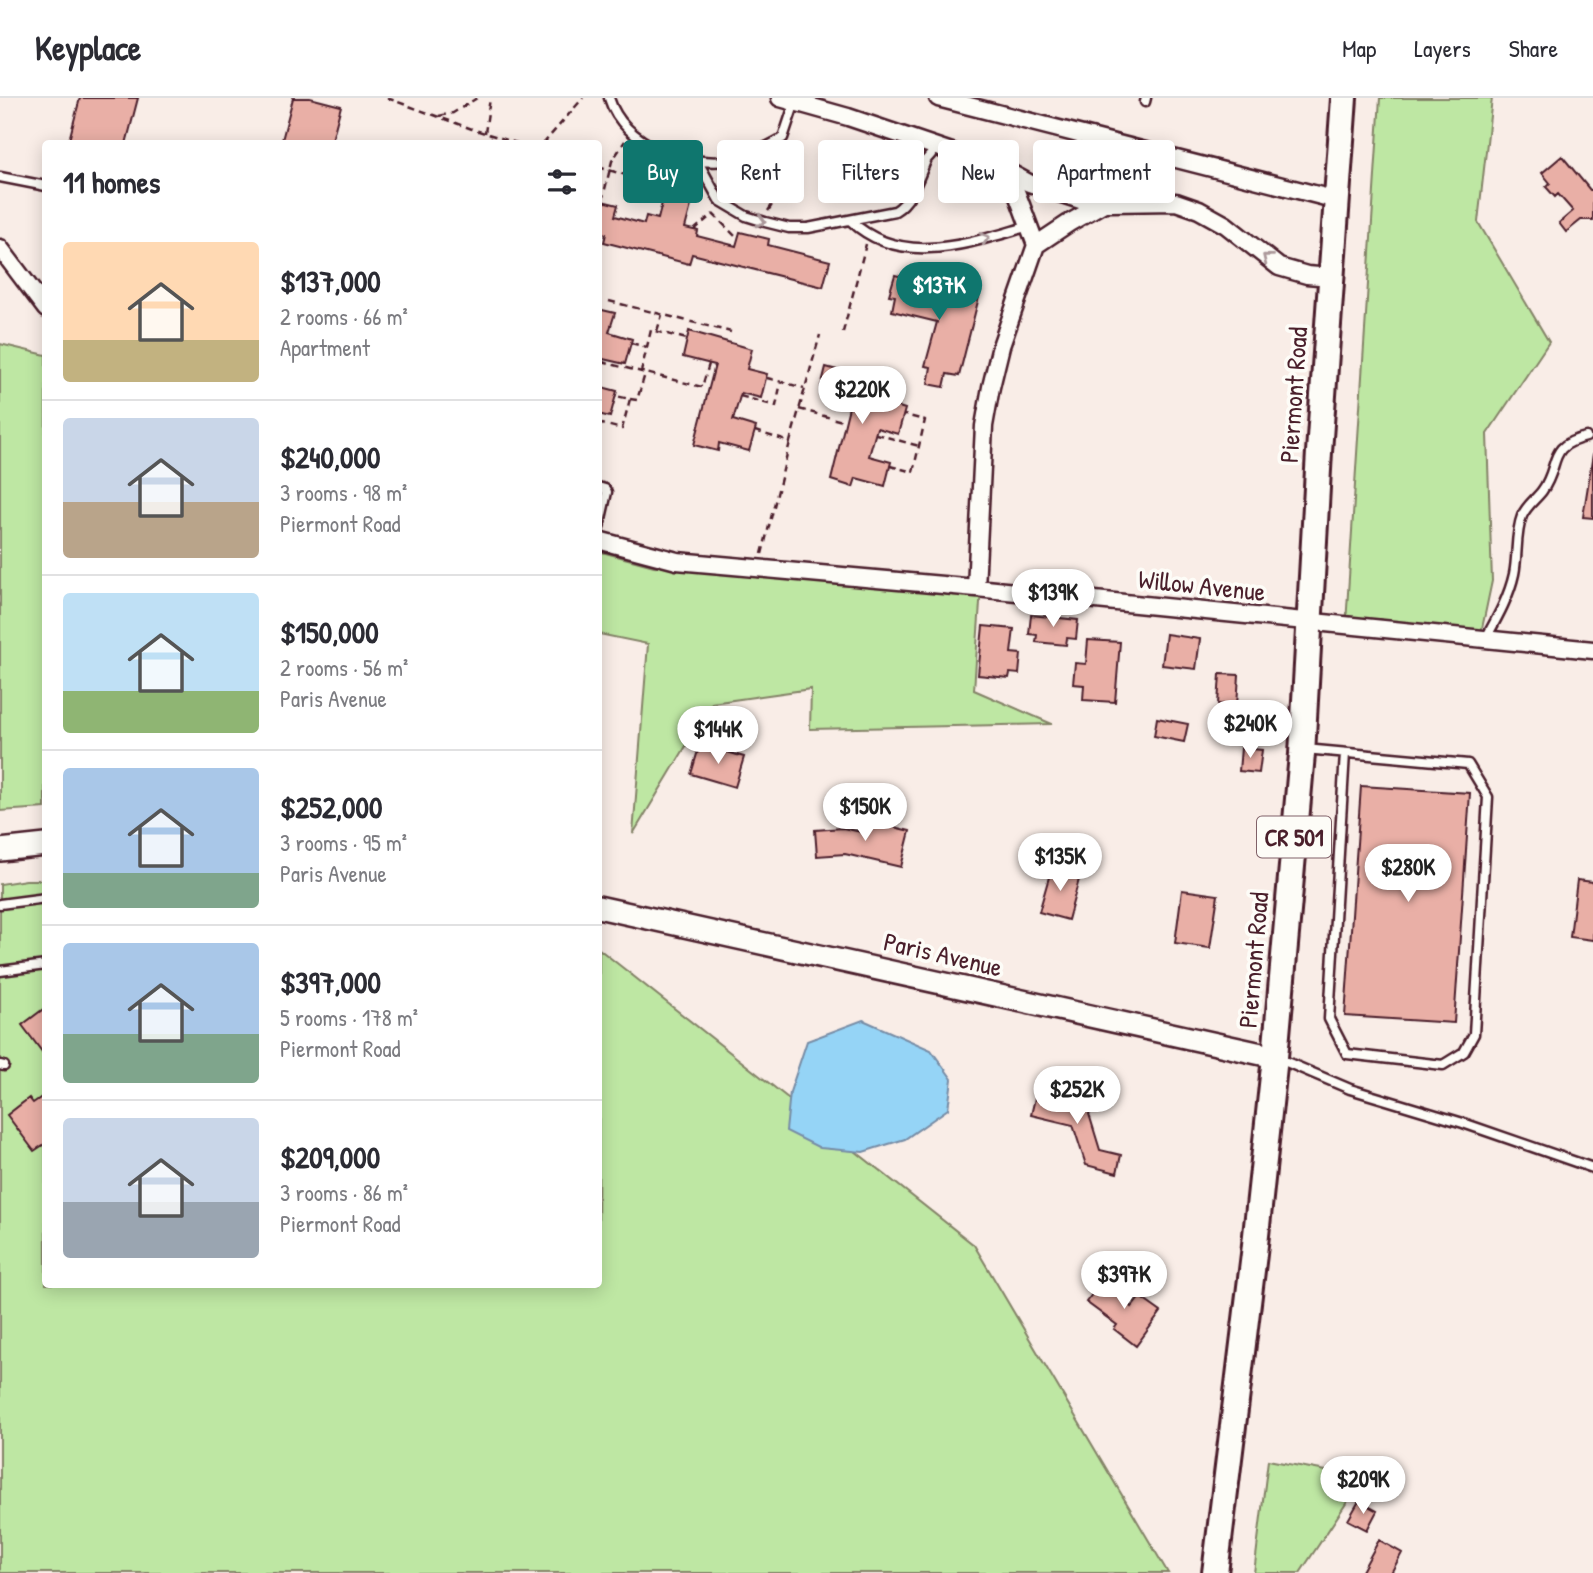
<!DOCTYPE html>
<html lang="en">
<head>
<meta charset="utf-8">
<style>
	:root { --surface:#fff; --page:#f2f2f3; --text:#2b2b33; --muted:#7c7c81; --line:#e1e1e2; --accent:#0f766e }
	body { margin:0; font-family:"Patrick Hand",sans-serif; background:var(--page); color:var(--text); height:100vh; display:flex; flex-direction:column; font-size:26px; white-space:nowrap }
	* { box-sizing:border-box; margin:0 }
	p { font-size:23px; color:var(--muted) }
	.icon { flex:none; width:38px; height:38px; fill:none; stroke:currentColor; stroke-width:2; stroke-linecap:round; stroke-linejoin:round }
	.map { position:relative; flex:1; overflow:hidden }
	.details { position:absolute; left:42px; top:42px; width:560px; height:1148px; display:flex; flex-direction:column; background:var(--surface); border-radius:7px; box-shadow:0 4px 18px #0003 }
	.details>* { flex:none }
	.top-card { position:absolute; left:623px; top:42px; width:665px; height:63px; display:flex; gap:14px }
	.price { position:absolute; translate:-50% -60px; padding:0 16px; border-radius:24px; background:#fff; color:#222; font-size:23px; line-height:46px; filter:drop-shadow(0 2px 4px #0008) }
	.price::after { content:''; position:absolute; left:50%; top:42px; width:21px; height:16px; margin-left:-10px; background:inherit; clip-path:polygon(0 0,100% 0,50% 100%) }
	.price.current { background:var(--accent); color:#fff }
	ul { padding:0; list-style:none }
	li { display:flex; align-items:center; gap:21px; height:175px; padding:0 21px }
	li+li { border-top:2px solid var(--line) }
	li span { display:grid; place-items:center; flex:none; width:196px; height:140px; border-radius:7px; color:#555 }
	li>.icon { margin-inline-start:auto }
	span .icon { width:84px; height:84px; fill:#fffc; stroke-width:1 }
	li b { font-size:30px }
	h2 { display:flex; justify-content:space-between; align-items:center; height:84px; padding:0 21px; font-size:30px }
	.tag { padding:0 24px; border-radius:7px; background:var(--surface); box-shadow:0 4px 18px #0003; font-size:24px; line-height:63px }
	.tag.current { background:var(--accent); color:#fff }
	header { display:flex; align-items:center; gap:42px; box-sizing:border-box; height:98px; padding:0 35px; background:var(--surface); border-bottom:2px solid var(--line) }
	header strong { font-size:33px }
	nav { display:flex; gap:38px; margin-inline-start:auto; font-size:24px }
	.map>svg:first-child { display:block }
	.green { fill:#bee7a3; stroke:#848367; stroke-width:2 }
	.water { fill:#95d4f6; stroke:#778ca5; stroke-width:2 }
	.building { fill:#e9afa6; stroke:#4a1f2b; stroke-width:2 }
	.lines { fill:none; stroke-linecap:round; stroke-linejoin:round }
	.lane-casing { stroke:#4a1f2b; stroke-width:13 }
	.street-casing { stroke:#4a1f2b; stroke-width:21 }
	.secondary-casing { stroke:#4a1f2b; stroke-width:26 }
	.primary-casing { stroke:#4a1f2b; stroke-width:30 }
	.path { stroke:#4a1f2b; stroke-width:2.5; stroke-dasharray:7 5; stroke-linecap:butt }
	.lane { stroke:#fdfcf7; stroke-width:8 }
	.street { stroke:#fdfcf7; stroke-width:16 }
	.secondary { stroke:#fdfcf7; stroke-width:21 }
	.primary { stroke:#fdfcf7; stroke-width:24 }
	.oneway { stroke:#ac999b }
	.labels { text-anchor:middle; dominant-baseline:central; stroke-width:7; stroke-linejoin:round; paint-order:stroke }
	.shield { fill:#fdfcf7; stroke:#806168; stroke-width:2 }
	.shield-label { font-size:24px; font-weight:bold; fill:#4a1f2b }
	.street-label { font-size:26px; fill:#4a1f2b; stroke:#fdfcf7 }
</style>
</head>
<body>
<header>
<strong>Keyplace</strong>
<nav><a>Map</a><a>Layers</a><a>Share</a></nav>
</header>
<div class="map">
<svg width="1593" height="1475" viewBox="0 0 1593 1475">
	<rect width="100%" height="100%" fill="#f9ede7"/>
	<filter id="ink" filterUnits="userSpaceOnUse"><feTurbulence type="fractalNoise" baseFrequency=".0143" numOctaves="2"/><feDisplacementMap in="SourceGraphic" scale="14" xChannelSelector="R" yChannelSelector="G"/><feConvolveMatrix kernelMatrix="1 2 1 2 8 2 1 2 1" color-interpolation-filters="sRGB"/></filter>
	<g filter="url(#ink)">
		<path class="green" d="M1380,0H1492L1478,124L1549,244L1487,336L1492,483L1479,545L1346,526Z
			M0,246L46,257L45,710L0,713Z
			M598,453L654,468L981,490L974,592L1052,626L810,631L811,591L712,605L633,736L648,546L599,536Z
			M26,782H45L46,1186H598L599,851L974,1147L1168,1475H0V786Z
			M1268,1362L1363,1380L1300,1475H1254Z"/>
		<path class="water" d="M863,922L931,952L952,981L948,1011L905,1041L863,1054L820,1050L786,1033L790,994L807,943Z"/>
		<path class="building" d="M80,0H138L126,46H68Z
			M293,0H310L341,8L331,46H281Z
			M1562,58L1590,92H1593V122H1581L1566,134L1559,125L1573,113L1558,96L1555,99L1546,89L1550,85L1542,75Z
			M664,97L692,104L685,130L698,133L697,138L736,148L740,134L769,141L768,147L830,163L823,189L692,156L689,166L604,144L606,136L598,134V102L618,107L615,118L644,126L646,118L658,121Z
			M895,177L979,199L959,278L947,276L944,289L928,286L931,269L925,268L937,224L892,213L895,198L889,197Z
			M598,211L615,215L609,234L632,241L625,266L603,261L598,279Z
			M689,233L752,251L747,271L767,276L761,300L741,295L733,322L756,329L749,353L719,345L718,353L694,347L715,267L683,259Z
			M826,269L889,286L883,304L905,311L898,336L877,330L869,358L891,364L885,388L856,380L853,389L831,382L851,301L820,293Z
			M598,288L617,293L610,319L598,316Z
			M1593,356V420L1583,419Z
			M1031,517L1078,522L1076,541L1067,540L1066,547L1036,544L1037,537L1029,536Z
			M983,528L1014,531L1011,555L1021,556L1019,576L1010,575L1009,580L978,577Z
			M1166,536L1200,541L1196,571L1162,567Z
			M1088,542L1120,544L1115,604L1083,602L1084,587L1073,586L1075,565L1086,566Z
			M1220,576L1239,577L1237,607L1218,606Z
			M1157,620L1188,626L1184,644L1154,638Z
			M700,646L744,659L735,689L691,676Z
			M1241,650L1262,652L1259,675L1239,673Z
			M1361,688L1470,695L1454,925L1345,918Z
			M869,723L910,733L901,769L845,756L817,758L815,732L843,730L866,735Z
			M1062,769L1081,774L1068,822L1039,814L1051,772L1060,775Z
			M1577,782L1593,784V842L1570,839Z
			M1182,792L1218,797L1210,850L1175,845Z
			M46,909V959L22,927Z
			M1037,992L1055,996L1054,999L1077,1004L1086,994L1099,1005L1089,1016L1100,1052L1121,1057L1117,1075L1086,1067L1073,1027L1031,1017Z
			M46,996V1045L34,1053L7,1017L29,1000L33,1005Z
			M1116,1177L1129,1187L1120,1200L1132,1209L1140,1199L1161,1214L1136,1248L1114,1231L1117,1227L1086,1204L1100,1186L1106,1190Z
			M1359,1403L1377,1413L1367,1432L1348,1422Z
			M1379,1442L1402,1455L1391,1475H1361Z"/>
		<g class="lines">
			<defs>
				<path id="lane" d="M609,0C624,48 688,70 734,62C752,58 768,48 783,40L795,4
					M1145,4L1146,0
					M697,62L719,102L746,118L765,124L789,130H808L895,113C912,103 918,81 926,63
					M875,71C902,71 921,76 935,50
					M0,79L46,88
					M851,123C902,171 972,144 1030,128
					M598,389L605,391L607,394L598,434
					M1486,540C1497,520 1509,499 1514,476C1518,457 1515,436 1522,418C1526,408 1536,401 1542,393C1561,367 1546,348 1586,339
					M1305,651L1468,666L1488,699L1474,936L1464,954L1443,967L1347,956L1329,921L1345,655
					M0,806L46,800
					M0,873L46,867
					M1277,960L1350,991L1463,1025L1593,1070
					M0,967L4,968"/>
				<path id="street" d="M780,0L848,19L1005,72L1029,85L1083,103L1110,105L1176,104L1199,112L1226,127L1279,169L1307,177L1331,179
					M938,0L1337,102
					M1036,147L1069,125L1104,105
					M0,150L46,211
					M598,442L677,463L976,490L1593,552
					M976,490L984,328L991,289L1001,248L1036,147L1017,96L1005,72"/>
				<path id="secondary" d="M0,752L46,747
					M598,809L1275,959"/>
				<path id="primary" d="M1215,1475L1254,1156L1275,959L1302,656L1319,354L1344,0"/>
			</defs>
			<use href="#lane" class="lane-casing"/>
			<use href="#street" class="street-casing"/>
			<use href="#secondary" class="secondary-casing"/>
			<use href="#primary" class="primary-casing"/>
			<path class="path" d="M387,0L472,31L520,46
				M439,18L453,15L477,0
				M485,35L490,0
				M543,46L583,0
				M598,69L657,86
				M664,97L655,93L659,76L670,80
				M602,103L612,63L625,43
				M768,113L795,72
				M713,116L738,141
				M694,132L713,116
				M598,178L599,177
				M609,203L731,234
				M657,233L662,217
				M843,234L866,146
				M631,245L647,249
				M602,264L702,289L709,266
				M641,274L651,232L687,241
				M767,280L804,290
				M740,298L776,308L781,284
				M630,301L637,302L645,276
				M799,311L842,323
				M598,325L622,331L630,301L616,298
				M755,333L790,344L820,237
				M876,336L919,348
				M890,368L913,374L925,322L904,317
				M762,456L790,344"/>
			<use href="#lane" class="lane"/>
			<use href="#street" class="street"/>
			<use href="#secondary" class="secondary"/>
			<use href="#primary" class="primary"/>
		</g>
		<defs><path id="oneway-chevron" d="M-2-3.5L2.5 0L-2 3.5" fill="none" stroke-width="1.6" stroke-linecap="round" stroke-linejoin="round" transform="scale(1.75)"/></defs>
		<g class="oneway">
			<use href="#oneway-chevron" transform="translate(761 123) rotate(16)"/>
			<use href="#oneway-chevron" transform="translate(985 140) rotate(-16)"/>
			<use href="#oneway-chevron" transform="translate(1267 160) rotate(-141)"/>
		</g>
	</g>
	<g class="labels">
		<rect class="shield" x="1257" y="718.5" width="74" height="41" rx="5"/>
		<g class="shield-label">
			<text x="1294" y="739">CR 501</text>
		</g>
		<g class="street-label">
			<text transform="translate(1293 297) rotate(-86)">Piermont Road</text>
			<text transform="translate(1202 487) rotate(6)">Willow Avenue</text>
			<text transform="translate(943 856) rotate(13)">Paris Avenue</text>
			<text transform="translate(1253 862) rotate(-85)">Piermont Road</text>
		</g>
	</g>
</svg>
<b class="price current" style="left:939px;top:224px">$137K</b>
<b class="price" style="left:862px;top:328px">$220K</b>
<b class="price" style="left:1053px;top:531px">$139K</b>
<b class="price" style="left:1250px;top:662px">$240K</b>
<b class="price" style="left:718px;top:668px">$144K</b>
<b class="price" style="left:865px;top:745px">$150K</b>
<b class="price" style="left:1060px;top:795px">$135K</b>
<b class="price" style="left:1408px;top:806px">$280K</b>
<b class="price" style="left:1077px;top:1028px">$252K</b>
<b class="price" style="left:1124px;top:1213px">$397K</b>
<b class="price" style="left:1363px;top:1418px">$209K</b>
<div class="top-card">
<a class="tag current">Buy</a>
<a class="tag">Rent</a>
<a class="tag">Filters</a>
<a class="tag">New</a>
<a class="tag">Apartment</a>
</div>
<section class="details">
<h2>11 homes<svg class="icon" aria-label="filters" viewBox="0 0 24 24"><path d="M4 7h16M4 17h16"/><circle cx="9" cy="7" r="2"/><circle cx="15" cy="17" r="2"/></svg></h2>
<ul>
<li><span style="background:linear-gradient(#ffd9b3 70%,#c2b280 0)"><svg class="icon" aria-label="home" viewBox="0 0 24 24"><path d="M3 11l9-7 9 7M6 9v11h12V9"/></svg></span><div><b>$137,000</b><p>2 rooms · 66 m²</p><p>Apartment</p></div></li>
<li><span style="background:linear-gradient(#c9d6e8 60%,#b9a48a 0)"><svg class="icon" aria-label="home" viewBox="0 0 24 24"><path d="M3 11l9-7 9 7M6 9v11h12V9"/></svg></span><div><b>$240,000</b><p>3 rooms · 98 m²</p><p>Piermont Road</p></div></li>
<li><span style="background:linear-gradient(#bfe0f5 70%,#8fb573 0)"><svg class="icon" aria-label="home" viewBox="0 0 24 24"><path d="M3 11l9-7 9 7M6 9v11h12V9"/></svg></span><div><b>$150,000</b><p>2 rooms · 56 m²</p><p>Paris Avenue</p></div></li>
<li><span style="background:linear-gradient(#a9c7e8 75%,#7fa58c 0)"><svg class="icon" aria-label="home" viewBox="0 0 24 24"><path d="M3 11l9-7 9 7M6 9v11h12V9"/></svg></span><div><b>$252,000</b><p>3 rooms · 95 m²</p><p>Paris Avenue</p></div></li>
<li><span style="background:linear-gradient(#a9c7e8 65%,#7fa58c 0)"><svg class="icon" aria-label="home" viewBox="0 0 24 24"><path d="M3 11l9-7 9 7M6 9v11h12V9"/></svg></span><div><b>$397,000</b><p>5 rooms · 178 m²</p><p>Piermont Road</p></div></li>
<li><span style="background:linear-gradient(#c9d6e8 60%,#9aa5b1 0)"><svg class="icon" aria-label="home" viewBox="0 0 24 24"><path d="M3 11l9-7 9 7M6 9v11h12V9"/></svg></span><div><b>$209,000</b><p>3 rooms · 86 m²</p><p>Piermont Road</p></div></li>
</ul>
</section>
</div>
</body>
</html>
